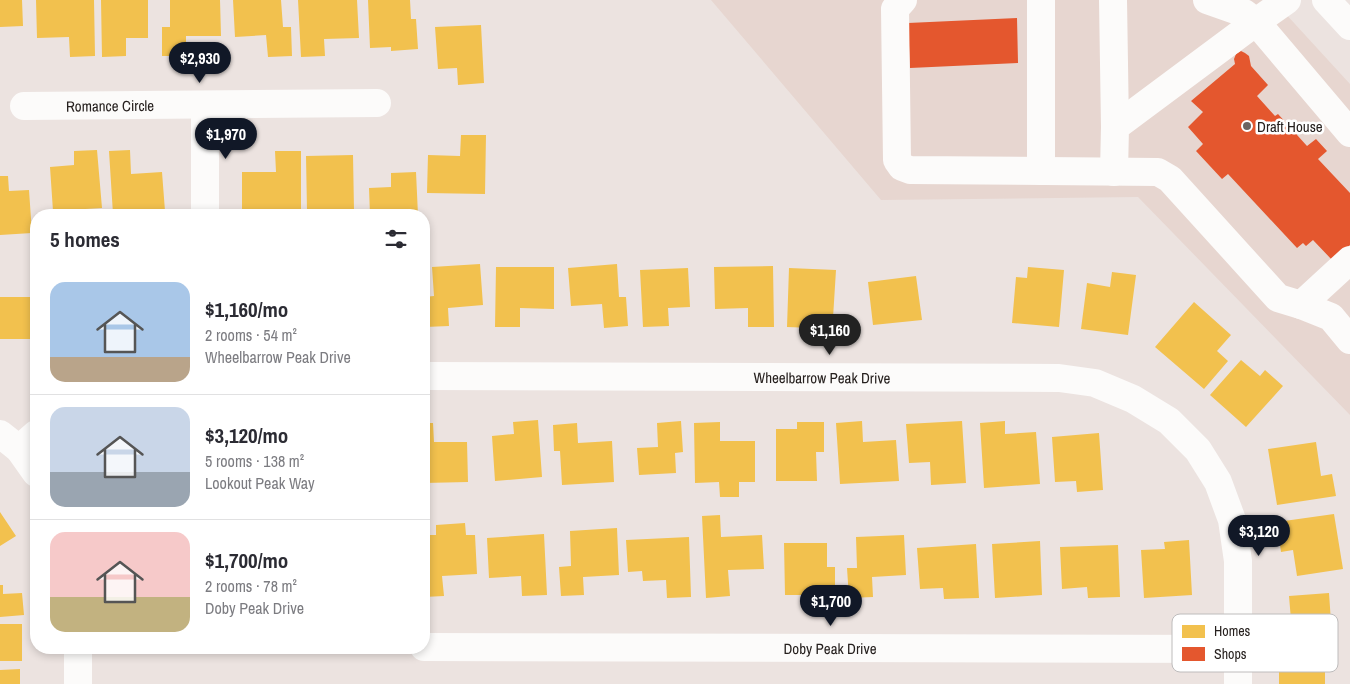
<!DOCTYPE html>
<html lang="en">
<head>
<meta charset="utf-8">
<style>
	:root { --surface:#fff; --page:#f2f2f3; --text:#2b2b33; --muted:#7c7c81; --line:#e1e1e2; --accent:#111827 }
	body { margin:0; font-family:"Archivo Narrow",sans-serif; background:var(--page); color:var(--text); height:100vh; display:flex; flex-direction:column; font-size:19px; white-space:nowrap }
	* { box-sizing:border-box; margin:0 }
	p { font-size:16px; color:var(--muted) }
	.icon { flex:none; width:28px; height:28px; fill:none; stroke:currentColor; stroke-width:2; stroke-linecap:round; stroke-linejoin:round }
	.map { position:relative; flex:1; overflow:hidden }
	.side { position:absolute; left:30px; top:209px; width:400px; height:445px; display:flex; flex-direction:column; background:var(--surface); border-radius:20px; box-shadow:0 2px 8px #0003 }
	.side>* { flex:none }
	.price { position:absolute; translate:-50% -42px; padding:0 11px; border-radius:18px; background:var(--accent); color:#fff; font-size:16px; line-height:32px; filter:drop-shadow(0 1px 2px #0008) }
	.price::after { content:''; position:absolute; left:50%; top:30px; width:15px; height:11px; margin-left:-8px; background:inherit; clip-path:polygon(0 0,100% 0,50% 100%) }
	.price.selected { background:#222; color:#fff }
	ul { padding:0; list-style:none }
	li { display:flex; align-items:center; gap:15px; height:125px; padding:0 20px }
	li+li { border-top:1px solid var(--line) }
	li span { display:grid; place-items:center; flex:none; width:140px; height:100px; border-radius:15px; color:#555 }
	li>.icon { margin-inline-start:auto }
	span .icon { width:60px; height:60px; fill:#fffc; stroke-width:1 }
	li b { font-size:21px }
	h2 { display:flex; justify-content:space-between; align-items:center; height:60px; padding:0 20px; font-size:21px }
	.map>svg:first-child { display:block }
	.built { fill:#e7d6d0 }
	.homes { fill:#f2c14e }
	.shops { fill:#e4572e }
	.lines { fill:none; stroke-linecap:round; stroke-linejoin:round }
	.minor { stroke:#fcfbfa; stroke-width:28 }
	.major { stroke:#fcfbfa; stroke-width:28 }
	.poi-dot { fill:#6b6462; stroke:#fff; stroke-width:2 }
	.labels { text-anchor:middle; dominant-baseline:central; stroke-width:5; stroke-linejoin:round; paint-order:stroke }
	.street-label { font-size:15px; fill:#26201e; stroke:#fff }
	.poi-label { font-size:15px; fill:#26201e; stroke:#fff; text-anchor:start }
	.key { fill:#fff; stroke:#bebcbc; stroke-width:1 }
	.key-label { font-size:14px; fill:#26201e }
</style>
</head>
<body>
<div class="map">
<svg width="1350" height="684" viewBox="0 0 1350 684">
	<rect width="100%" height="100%" fill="#ece3e0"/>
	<path class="built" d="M711,0H1273L1350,84V415L1138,197L881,200Z"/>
	<path class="homes" d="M0,0H22L23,26L0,27Z
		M36,0H94L95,56L70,57L69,37L37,38Z
		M101,0H148V38H126V56L102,57Z
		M170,0H220L221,36H186V56H162V27H170Z
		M233,0H281L283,27H291L292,56L268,57L266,35L235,37Z
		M298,0H357L359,38L324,39L325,56L301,57Z
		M368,0H410L411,19H416L418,49L391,51V47L370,48Z
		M481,25L484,83L458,85L457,68L438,69L435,27Z
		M461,135H486L485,194L427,193L428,155L460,156Z
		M97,150L102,208L53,211L50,167L74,165V151Z
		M130,150L131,174L162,172L165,211L113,214L109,151Z
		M275,151H301V212H242V172H276Z
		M353,155L354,210L307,211L306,156Z
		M416,172L418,215H370L369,188L391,187V173Z
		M0,176H8L9,191L29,190L32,233L0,235Z
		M480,264L483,305L448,308L449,326L425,327L424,297L434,296L432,267Z
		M617,264L619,297H626L628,326L604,328L602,304L571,306L568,268Z
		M773,266L774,327H748V308L715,309L714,267Z
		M496,267H554V309L520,308V327H495Z
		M1028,267L1064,270L1059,327L1012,323L1016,277L1027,278Z
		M688,268L690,307L668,308L669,326L643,327L640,270Z
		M789,268L836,270L833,318L813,317V328L787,327Z
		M1112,272L1136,275L1128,335L1081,329L1087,283L1110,287Z
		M916,276L922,320L873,325L868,282Z
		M0,297H35L34,339H0Z
		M1194,302L1231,335L1217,351L1228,361L1204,389L1155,347Z
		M1241,360L1260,376L1265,370L1283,386L1246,427L1210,395Z
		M538,420L542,477L495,481L492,436L514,434L513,422Z
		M681,421L683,452L675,453L676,473L639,475L637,448L658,447L657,423Z
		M862,421L863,442L896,440L899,481L840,484L836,423Z
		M962,421L966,483L931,485L930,462L909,463L906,424Z
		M1005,421V434L1036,432L1040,484L984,488L980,423Z
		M720,422V441H755V482H739V497H720L719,482L695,483L694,423Z
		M797,422H824V452H816L817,481H776V429H797Z
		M424,423H433L434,442H467L468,482L424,483Z
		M577,423L578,443L612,441L614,482L562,485L560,451H554L553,425Z
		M1099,433L1103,490L1077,492L1076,481L1055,482L1052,437Z
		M1316,442L1321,476L1332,474L1336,496L1277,505L1268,449Z
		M0,512L16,536L0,546Z
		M1334,514L1343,569L1297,576L1293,550L1281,552L1277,522Z
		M720,515L721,537L762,535L764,569L728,570L730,596L706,598L702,516Z
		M465,523L466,535H475L477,574L442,576L444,596L424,597V567L426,566L425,535H436V525Z
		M617,528L619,575L583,577L584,595L561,596L559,567L571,566L570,531Z
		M544,534L547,595L522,596L521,576L489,578L487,538Z
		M904,535L906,575L872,577L873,597L849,598L847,568H857L856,537Z
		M689,537L691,597L667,598L666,580L643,581L642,571L628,572L626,540Z
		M1189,540L1192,595L1144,598L1141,550L1165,549L1164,542Z
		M1040,541L1042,595L995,598L992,544Z
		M784,543H827V567H835V597H807V595H785Z
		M976,544L979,598L944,599L943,588L920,589L917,548Z
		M1118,545L1120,597L1088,598L1087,587L1062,589L1060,547Z
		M0,585H3V594L22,593L24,615L0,617Z
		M1329,593L1333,651L1281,655L1279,621L1291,620L1289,596Z
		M0,624H22V661H0Z
		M1325,668V684H1279V670Z
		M20,669V684H0V670Z"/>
	<path class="shops" d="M1017,18L1018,63L910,68L908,23Z
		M1241,51L1245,53L1249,56L1251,66L1268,85L1257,96L1275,116L1278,114L1307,146L1316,139L1327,151L1318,159L1350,193V245L1333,261L1313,240L1306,246L1303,243L1297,248L1228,174L1222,179L1196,151L1203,144L1188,127L1203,112L1191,101L1235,64L1234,59L1236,54Z"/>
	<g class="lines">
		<g class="minor">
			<path d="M903,0L895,9L897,160L902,167L910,170L1158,172L1170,179L1278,298L1301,305L1331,317L1350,340"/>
			<path d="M1041,0V171"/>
			<path d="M1113,0L1115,127"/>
			<path d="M1207,0L1244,13L1256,22L1287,0"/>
			<path d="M205,105V215"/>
			<path id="s1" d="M24,106L377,103"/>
			<path d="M1114,172L1115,127L1256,22L1350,133"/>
			<path d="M1301,305L1350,260"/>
			<path id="s2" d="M424,376L1059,378L1095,383L1133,399L1169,421L1198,450L1218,482L1232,520L1238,561V684"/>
			<path d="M0,434L19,449L36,473"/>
			<path d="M19,449L36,434"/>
			<path id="s3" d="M424,647L1238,649"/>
			<path d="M78,684V648"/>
		</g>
		<path class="major" d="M1326,0L1350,26"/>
	</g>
	<circle class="poi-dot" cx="1247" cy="126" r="5"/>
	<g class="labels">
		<g class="street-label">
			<text stroke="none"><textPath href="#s1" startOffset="86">Romance Circle</textPath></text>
			<text stroke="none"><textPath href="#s2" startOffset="398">Wheelbarrow Peak Drive</textPath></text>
			<text stroke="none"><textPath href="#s3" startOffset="406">Doby Peak Drive</textPath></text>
		</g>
		<g class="poi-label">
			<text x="1257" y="126">Draft House</text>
		</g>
	</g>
	<rect x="1172" y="614" width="166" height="58" rx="8" class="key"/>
	<rect x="1182" y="625" width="23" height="13" fill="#f2c14e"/>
	<rect x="1182" y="647" width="23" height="14" fill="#e4572e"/>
	<g class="key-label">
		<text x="1214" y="636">Homes</text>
		<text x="1214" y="659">Shops</text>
	</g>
</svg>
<b class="price" style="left:200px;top:84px">$2,930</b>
<b class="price" style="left:226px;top:160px">$1,970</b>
<b class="price selected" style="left:830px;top:356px">$1,160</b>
<b class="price" style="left:1259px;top:557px">$3,120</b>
<b class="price" style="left:831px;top:627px">$1,700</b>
<section class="side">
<h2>5 homes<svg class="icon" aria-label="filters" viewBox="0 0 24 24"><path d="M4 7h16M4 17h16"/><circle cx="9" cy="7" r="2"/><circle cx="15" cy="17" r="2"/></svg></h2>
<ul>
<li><span style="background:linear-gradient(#a9c7e8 75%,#b9a48a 0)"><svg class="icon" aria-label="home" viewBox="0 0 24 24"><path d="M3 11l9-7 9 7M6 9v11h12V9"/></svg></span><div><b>$1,160/mo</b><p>2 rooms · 54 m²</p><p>Wheelbarrow Peak Drive</p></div></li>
<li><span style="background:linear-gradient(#c9d6e8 65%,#9aa5b1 0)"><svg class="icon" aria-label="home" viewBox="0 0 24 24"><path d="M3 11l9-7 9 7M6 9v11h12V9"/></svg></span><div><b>$3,120/mo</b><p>5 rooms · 138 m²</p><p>Lookout Peak Way</p></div></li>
<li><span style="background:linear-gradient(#f6c9c9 65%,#c2b280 0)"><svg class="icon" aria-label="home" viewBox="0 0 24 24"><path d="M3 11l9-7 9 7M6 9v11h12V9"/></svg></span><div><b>$1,700/mo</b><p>2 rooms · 78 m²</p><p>Doby Peak Drive</p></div></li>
</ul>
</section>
</div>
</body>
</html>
